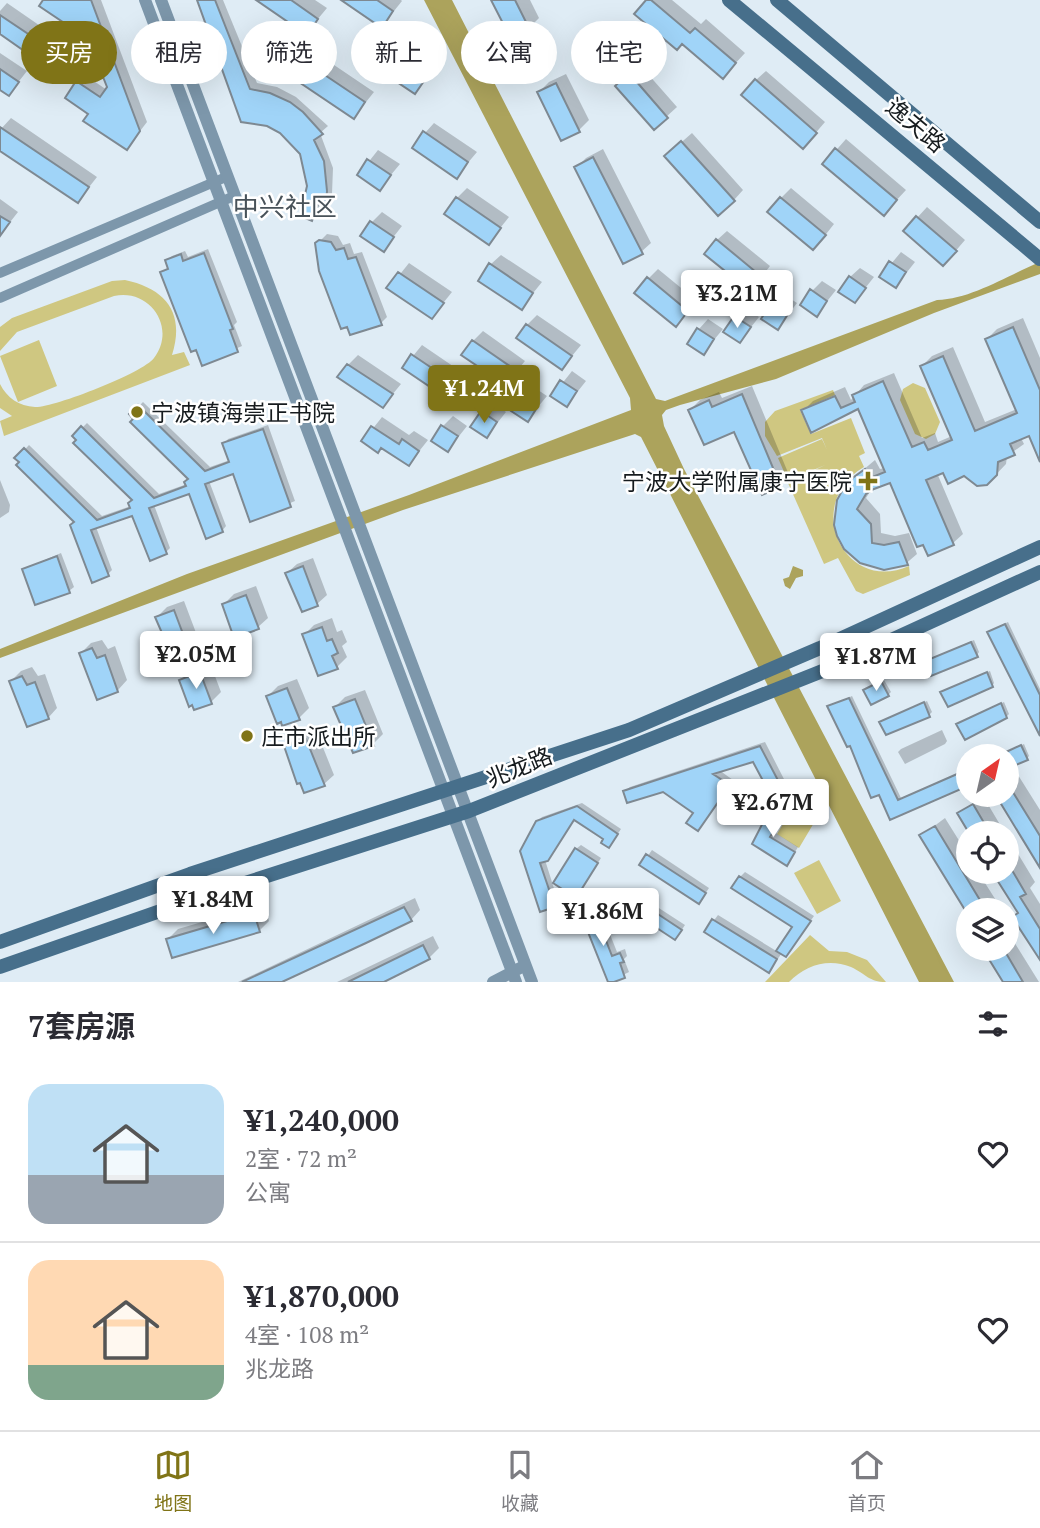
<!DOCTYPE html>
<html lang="zh">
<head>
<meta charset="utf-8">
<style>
	:root { --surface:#fff; --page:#f7f7f7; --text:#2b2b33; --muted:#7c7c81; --line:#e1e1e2; --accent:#807417 }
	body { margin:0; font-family:"PT Serif","Noto Sans SC",serif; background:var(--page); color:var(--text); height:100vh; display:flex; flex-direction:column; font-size:26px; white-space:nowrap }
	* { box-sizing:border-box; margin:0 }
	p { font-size:23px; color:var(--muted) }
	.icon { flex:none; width:38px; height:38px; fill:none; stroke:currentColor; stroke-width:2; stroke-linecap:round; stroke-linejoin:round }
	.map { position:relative; height:982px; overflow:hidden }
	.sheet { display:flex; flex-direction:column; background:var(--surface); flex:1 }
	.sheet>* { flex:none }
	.hud { position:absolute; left:21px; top:21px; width:999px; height:63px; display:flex; gap:14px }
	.needle { width:46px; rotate:34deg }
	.fabs { position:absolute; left:956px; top:744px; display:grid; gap:14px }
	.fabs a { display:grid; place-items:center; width:63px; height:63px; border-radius:50%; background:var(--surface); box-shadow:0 7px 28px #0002; font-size:35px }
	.price { position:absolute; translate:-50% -60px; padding:0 16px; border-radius:7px; background:#fff; color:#222; font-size:23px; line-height:46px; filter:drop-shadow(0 2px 4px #0008) }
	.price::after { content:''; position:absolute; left:50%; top:42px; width:21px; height:16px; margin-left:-10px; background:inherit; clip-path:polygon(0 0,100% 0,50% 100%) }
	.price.on { background:var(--accent); color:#fff }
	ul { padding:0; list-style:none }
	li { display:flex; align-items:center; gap:21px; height:175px; padding:0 28px }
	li+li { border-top:2px solid var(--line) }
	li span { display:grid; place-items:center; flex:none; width:196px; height:140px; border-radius:21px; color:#555 }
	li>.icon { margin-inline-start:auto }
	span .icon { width:84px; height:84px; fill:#fffc; stroke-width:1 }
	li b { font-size:30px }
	h2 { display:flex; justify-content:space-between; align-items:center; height:84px; padding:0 28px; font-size:30px }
	.tag { padding:0 24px; border-radius:32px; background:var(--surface); box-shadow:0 7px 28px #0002; font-size:24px; line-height:63px }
	.tag.on { background:var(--accent); color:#fff }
	.dock { display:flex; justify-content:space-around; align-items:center; height:98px; border-top:2px solid var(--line); background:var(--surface); font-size:19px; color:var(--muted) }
	.dock a { display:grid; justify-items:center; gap:4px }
	.dock .on { color:var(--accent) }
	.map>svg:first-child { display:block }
	.green { fill:#cfc781 }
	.water { fill:#aca35c }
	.shadow { fill:#0003 }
	.building { fill:#a0d4f8; stroke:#7e8992; stroke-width:2 }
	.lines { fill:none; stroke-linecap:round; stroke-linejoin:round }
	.minor { stroke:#7d97ab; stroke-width:10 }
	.tertiary { stroke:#7d97ab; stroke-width:12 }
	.secondary { stroke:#476f8b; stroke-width:14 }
	.poi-dot { fill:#807417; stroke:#fff; stroke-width:2.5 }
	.labels { text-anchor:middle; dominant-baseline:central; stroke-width:5; stroke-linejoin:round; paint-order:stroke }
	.street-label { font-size:23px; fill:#161b1e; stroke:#fff }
	.poi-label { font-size:23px; fill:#161b1e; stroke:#fff; text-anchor:start }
	.quarter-label { font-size:26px; fill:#485259; stroke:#fff }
</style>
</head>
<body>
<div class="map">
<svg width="1040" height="982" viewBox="0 0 1040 982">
	<rect width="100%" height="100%" fill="#dfecf5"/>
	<path class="green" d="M125,280C167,289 185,314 172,355L184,352L190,365L4,436L0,421L12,416L0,408V384C7,398 19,406 35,407C53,408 143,373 154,358C177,328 150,288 114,296L17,332L0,351V327L12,318L112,281Z
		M39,340L57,386L18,402L0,356Z
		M913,383L925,388L940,422L935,434L926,439L915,434L900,400L903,389Z
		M833,390L835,395L800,410L811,434L851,418L865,453L859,456L864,467C801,504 845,595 909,566L910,575L863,594L856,591L838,558L824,564L788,483L825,465L788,481L778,458L822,439L827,450L822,438L777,456L765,436V422L775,411Z
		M799,798L821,811L799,848L777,834Z
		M819,860L841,901L817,914L794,873Z
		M810,935L829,951L847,952L867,960L886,982C869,982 866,974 851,967C828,958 806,965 789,982H765Z"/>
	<path class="water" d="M424,0H452L656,399L665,401L937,300C972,299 1008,275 1040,262V274L934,313L776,379L680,405L666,410L662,415L664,426L684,469L954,982H919L641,437L635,434L403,510L0,658V649L187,574L409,495L631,410L630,398Z
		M793,566L803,570V576L796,578L790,589L785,586L783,579L789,577Z"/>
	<path class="shadow" d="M45,0H101L147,122L127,148L91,113L78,83L85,75L107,90L109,87L89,38Z
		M199,0H223L257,83L277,87L296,97L328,126L320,133L333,168L332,194L323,200L312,219L301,154L281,132L268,124Z
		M265,0H315L327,8L307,32Z
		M344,0H401L402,1L382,26Z
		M493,0H530L539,18L529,28Z
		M648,0H672L701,24L706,19L745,53L732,67Z
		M7,3L78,52L60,73L0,32V11Z
		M393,39L434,67L414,92L383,49Z
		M306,46L374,92L354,117L296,56Z
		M0,53L27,71L9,94L0,88Z
		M640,65L677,107L654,128L627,76Z
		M766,71L825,122L813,136L756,80Z
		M566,74L589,120L579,130L539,92L549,82Z
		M11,118L97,177L78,201L0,149V130Z
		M434,123L477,152L456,177L425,133Z
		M692,133L743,190L734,200L676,147Z
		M846,139L906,190L893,204L824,164Z
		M603,149L651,243L641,252L576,168L586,158Z
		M378,150L400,164L380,188L359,174Z
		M467,188L509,217L489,242L457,198Z
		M791,188L834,224L823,238L781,198Z
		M0,199L18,212L0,235Z
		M927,207L965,240L953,254L905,231Z
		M382,212L402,226L384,249L372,222Z
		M727,231L770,266L760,279L717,240Z
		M327,234L338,236L343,245L350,243L354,254L362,252L387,317L381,323L317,244Z
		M208,249L237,322L234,325L242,346L203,363L162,272L169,267L167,261L172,256L185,251L188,257Z
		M901,252L915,262L896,286L881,276Z
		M501,255L542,282L521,308L491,264Z
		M409,263L452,292L432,317L389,288Z
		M860,268L874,277L855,301L850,277Z
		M658,269L697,301L675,325L648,279Z
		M822,281L836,290L817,314L812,291Z
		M783,294L797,303L778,328L763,318Z
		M745,307L759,317L740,341L735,317Z
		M537,315L581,345L562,368L527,325Z
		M1023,318L1040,358V458L1030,434L1021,438L1024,444L1007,456L1006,464L987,484L964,474L944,470L937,473L963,534L953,543L891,481L871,490L866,498L880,514L881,533L895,536L909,533L917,554L903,566L852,555L856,476L875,460L880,469L885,468L859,406L812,430L803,411L813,401L845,387L851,400L864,385L894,373L922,438L935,433L938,442L952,436L922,366L932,356L953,347L985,422L1017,409L987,339L997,329Z
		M708,319L723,329L703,353L699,329Z
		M483,331L525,361L506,384L473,341Z
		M422,345L466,375L448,397L404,367Z
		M358,355L401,384L383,406L348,365Z
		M572,371L586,381L567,405L553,395Z
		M532,386L547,396L527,420L513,410Z
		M752,386L789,475L780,485L735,430L690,410L700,400L719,392L722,398Z
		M143,402L210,467L230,460L224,444L228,439L268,425L295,501L251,519L234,472L209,481L226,526L222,531L190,492L154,505L170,548L166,552L133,513L96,527L112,570L108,574L76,522L17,458L29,445L102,516L131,506L134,500L74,436L87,423L159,494L187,484L190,478L131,414Z
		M492,402L506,412L487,436L482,412Z
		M453,416L467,426L448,450L443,426Z
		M382,417L409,435L414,431L428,440L409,464L382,446L363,441Z
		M0,480L10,505L9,512L0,518Z
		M61,553L74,587L69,591L24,569Z
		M313,558L327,595L317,604L287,573L297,564Z
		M256,586L268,618L258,627L224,604L234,594Z
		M184,601L198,638L188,648L173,654L157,617L167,607Z
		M332,618L337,632L342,630L347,642L342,646L347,657L337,667L304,635L314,625Z
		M1008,622L1040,689V733L992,630Z
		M102,640L108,649L115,646L127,680L118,690L98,698L81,653L91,643Z
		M974,640L979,652L977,655L927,661Z
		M210,663L221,692L211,702L181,680L191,670Z
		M32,667L38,676L45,674L57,708L48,718L11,681L21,671Z
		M990,671L994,683L992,686L942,692Z
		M297,679L309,708L299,718L268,696L278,686Z
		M884,680L891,692L888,695L868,688Z
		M365,690L383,734L373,744L335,707L345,697Z
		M852,696L901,798L968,769V784L891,818L880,792L830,707Z
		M927,701L932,712L929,715L881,722Z
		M1004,702L1009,714L1006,717L958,724Z
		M316,730L334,775L324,784L286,747L296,737Z
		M942,730L947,741L945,744L905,764L898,752L901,749Z
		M765,742L786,783L781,787L753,760L719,770L733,780L702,824L695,812L663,790L625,791L630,787Z
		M1024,744L1029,756L1027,758L997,756Z
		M1018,775L1040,810V864L1006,794V783Z
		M983,796L1005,833H971L959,813Z
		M582,803L621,829L613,841L575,818L545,860L558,901L541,909L537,822L542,817Z
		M777,804L787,810L774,832L798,847L791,859L760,829Z
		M945,818L968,855V872H978L999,905L994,910L968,911L921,836Z
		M1006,834L1035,882L1030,888L1040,904V957L1019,912L994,872H1006Z
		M581,845L601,858L580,891L576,849Z
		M652,850L709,888L703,897L642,864Z
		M745,872L814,916L790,950L782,953L769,971L706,931L718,915L778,952L794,926L740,877Z
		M628,888L685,925L679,934L624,892Z
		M415,898L420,910L411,920L281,982H238Z
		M264,904L269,921L259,931L168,939L178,929Z
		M598,904L617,952L625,949L627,956L624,959L629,972L609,982L582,913Z
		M1006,929L1039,982H1005L984,948H1006Z
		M433,936L439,948L429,958L379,982H337Z"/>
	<path class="building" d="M43,0H91L140,131L127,150L83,121L88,114L65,98L76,81L100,97L107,87L88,39L39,6Z
		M197,0H215L250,89L270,93L290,102L303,112L323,134L314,140L324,161L327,191L326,202L319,201L312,221L300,216L307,186L300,154L280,133L267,126L241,122Z
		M256,0H291L318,19L307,35Z
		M341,0H377L393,11L382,28Z
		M491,0H515L530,30L511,39Z
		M646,0H651L690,33L695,28L736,63L723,79L682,44L677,50L634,14Z
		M0,15L70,62L60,76L0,34Z
		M382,48L426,78L415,94L370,64Z
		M295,55L365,102L354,119L284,72Z
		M0,69L19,82L9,96L0,90Z
		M629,73L668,118L654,130L615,86Z
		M755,79L817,133L803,149L741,95Z
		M556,83L580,132L561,141L537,92Z
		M0,127L89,187L78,203L0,151Z
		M423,131L468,162L457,179L412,148Z
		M681,141L735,201L718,216L664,156Z
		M835,148L897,200L884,216L822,164Z
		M593,157L643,254L623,264L574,167Z
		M367,159L391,175L380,191L357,175Z
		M456,197L501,228L489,245L444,214Z
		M780,197L826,235L813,250L767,212Z
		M0,216L10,222L0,236Z
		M916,216L957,251L943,266L903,231Z
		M370,221L394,237L384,252L360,236Z
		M716,239L762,277L750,291L704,254Z
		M319,240L331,242L336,250L344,248L348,259L356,257L382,325L350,335L347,327L341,329L319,271L315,243Z
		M204,253L233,329L230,330L238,352L202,366L196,350L191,352L160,272L168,269L165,260L181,254L183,261Z
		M889,261L906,272L896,288L879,277Z
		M489,263L533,293L522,310L478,281Z
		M398,272L444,303L432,319L386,288Z
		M849,276L866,288L855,303L838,292Z
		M647,277L688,311L676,327L634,293Z
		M810,289L827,301L817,317L800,305Z
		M771,303L788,314L778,330L761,319Z
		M734,316L751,327L740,343L723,332Z
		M526,324L572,356L562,370L516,338Z
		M1013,327L1040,390V462L1029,436L1010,444L1015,455L998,462L997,475L987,485L977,486L964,476L948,484L943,473L926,480L954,545L928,556L923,545L917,547L890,483L874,489L866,494L857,509L871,524L872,543L884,545L899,542L908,565L884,570L860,563L844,549L837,536L834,525L837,500L847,482L865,469L870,478L885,472L858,409L811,433L801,410L835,396L841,408L855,402L852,395L883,381L912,447L924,442L928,450L952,440L920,366L943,356L975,431L1017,413L985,339Z
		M697,328L714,339L704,355L687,344Z
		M472,340L517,371L507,386L461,355Z
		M411,354L457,385L448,399L402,368Z
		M347,364L393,394L383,408L337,377Z
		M560,380L577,391L567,407L550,396Z
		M742,394L781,487L762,495L734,432L704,445L688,410L709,400L712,407Z
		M521,395L538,406L528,422L511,411Z
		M138,405L205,471L229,462L222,443L263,429L291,507L250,522L233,474L205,484L223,532L206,539L189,494L149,508L167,554L150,561L132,516L91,530L109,576L92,583L70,525L74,522L16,465L19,462L14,458L24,448L97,520L130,508L128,503L132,500L73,443L76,440L72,436L81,426L154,498L186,486L184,482L188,479L130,422L133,419L129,414Z
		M481,411L497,422L487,438L470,427Z
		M441,425L458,436L448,452L431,441Z
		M371,426L399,444L402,439L419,451L409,466L381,448L378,453L361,441Z
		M57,556L70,593L35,605L22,569Z
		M303,566L318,606L302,612L285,573Z
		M246,595L259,629L234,638L222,604Z
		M174,610L189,650L172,656L155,617Z
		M1005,624L1040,695V736L987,632Z
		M322,627L327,641L332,639L338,653L332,656L338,669L318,676L302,634Z
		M971,642L978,657L931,676L925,661Z
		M92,648L97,658L105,655L118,692L97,700L79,653Z
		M200,672L212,704L194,710L192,705L189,707L179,680Z
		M987,672L993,687L948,707L940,692Z
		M22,676L27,685L35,682L49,719L27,727L9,681Z
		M881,681L889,696L871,705L863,690Z
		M287,688L300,720L282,726L281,722L277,724L266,696Z
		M849,698L898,800L964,771L968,786L890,820L879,795L871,798L850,746L847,747L827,706Z
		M355,699L374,746L353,753L333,707Z
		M924,702L930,717L886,735L879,722Z
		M1001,703L1007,718L965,740L956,724Z
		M306,739L325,786L304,793L300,783L297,784L284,746Z
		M1021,745L1028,760L1006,769V752Z
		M760,746L782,788L770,794L753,762L713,774L730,785L698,831L686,823L693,813L663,792L627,803L623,791Z
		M1006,781L1040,836V868L995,794H1006Z
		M973,804L990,833H969L957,813Z
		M577,806L618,834L609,848L601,843L603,839L574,820L548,861L540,863L555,907L540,912L520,851L536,821Z
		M771,807L784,815L770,837L795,852L787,866L752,844Z
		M935,826L986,910H965L919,835Z
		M575,848L598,863L576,898L553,883Z
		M646,854L706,893L699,904L639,865Z
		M1006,860L1026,894L1020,897L1040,929V960L1012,917L1018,913L992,872H1006Z
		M739,876L811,921L786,957L776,951L792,927L731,888Z
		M623,891L682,930L675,940L616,901Z
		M404,907L412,921L366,943L282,982H242Z
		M593,907L612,956L620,953L624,962L620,963L625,978L614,982H608L580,912Z
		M254,913L260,932L172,958L166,939Z
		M712,919L777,959L769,973L704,932Z
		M423,945L430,959L384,982H348Z
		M982,948H1003L1023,982H1003Z"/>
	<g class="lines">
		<path class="minor" d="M0,273L226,177
			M0,298L234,196"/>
		<path class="tertiary" d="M145,0L516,982
			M161,0L532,982
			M493,982L520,968"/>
		<path class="secondary" d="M729,0L1040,259
			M777,0L1040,222
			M0,942L190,874L629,730L820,648L1040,547
			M0,967L186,902L469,811L830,668L1040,572"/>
	</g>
	<g class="poi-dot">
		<circle cx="137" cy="412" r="7"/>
		<path d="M864.5 470.5h7v7h7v7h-7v7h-7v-7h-7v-7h7z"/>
		<circle cx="247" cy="736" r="7"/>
	</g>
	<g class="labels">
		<g class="street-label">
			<text transform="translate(916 125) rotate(40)">逸夫路</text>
			<text transform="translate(519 767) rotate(-22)">兆龙路</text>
		</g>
		<g class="poi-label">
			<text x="151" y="412">宁波镇海崇正书院</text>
			<text x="852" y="481" text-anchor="end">宁波大学附属康宁医院</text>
			<text x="261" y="736">庄市派出所</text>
		</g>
		<g class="quarter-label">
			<text x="285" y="206">中兴社区</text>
		</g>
	</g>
</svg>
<div class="fabs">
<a><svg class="needle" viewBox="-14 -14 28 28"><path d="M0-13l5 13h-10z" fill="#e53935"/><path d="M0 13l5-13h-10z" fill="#7c7c81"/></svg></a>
<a><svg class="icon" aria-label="locate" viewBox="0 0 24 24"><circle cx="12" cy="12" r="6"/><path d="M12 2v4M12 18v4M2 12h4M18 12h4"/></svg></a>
<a><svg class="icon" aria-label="layers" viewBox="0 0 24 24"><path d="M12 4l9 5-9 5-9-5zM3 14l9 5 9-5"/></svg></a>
</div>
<b class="price" style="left:737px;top:330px">¥3.21M</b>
<b class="price on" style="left:484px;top:425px">¥1.24M</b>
<b class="price" style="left:196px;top:691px">¥2.05M</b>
<b class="price" style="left:876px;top:693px">¥1.87M</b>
<b class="price" style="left:773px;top:839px">¥2.67M</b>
<b class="price" style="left:213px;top:936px">¥1.84M</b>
<b class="price" style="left:603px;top:948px">¥1.86M</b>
<div class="hud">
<a class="tag on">买房</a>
<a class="tag">租房</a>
<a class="tag">筛选</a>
<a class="tag">新上</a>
<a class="tag">公寓</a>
<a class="tag">住宅</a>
</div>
</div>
<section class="sheet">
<h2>7套房源<svg class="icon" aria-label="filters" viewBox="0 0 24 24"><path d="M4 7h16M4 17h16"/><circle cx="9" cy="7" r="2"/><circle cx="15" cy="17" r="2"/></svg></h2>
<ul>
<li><span style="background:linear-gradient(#bfe0f5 65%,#9aa5b1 0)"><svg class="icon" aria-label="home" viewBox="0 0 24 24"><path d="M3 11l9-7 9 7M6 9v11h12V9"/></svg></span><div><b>¥1,240,000</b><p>2室 · 72 m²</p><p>公寓</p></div><svg class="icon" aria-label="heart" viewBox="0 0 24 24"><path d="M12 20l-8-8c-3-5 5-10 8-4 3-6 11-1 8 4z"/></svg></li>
<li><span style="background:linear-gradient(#ffd9b3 75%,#7fa58c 0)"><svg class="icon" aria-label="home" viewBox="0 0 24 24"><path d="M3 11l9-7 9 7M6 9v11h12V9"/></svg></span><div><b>¥1,870,000</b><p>4室 · 108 m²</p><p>兆龙路</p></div><svg class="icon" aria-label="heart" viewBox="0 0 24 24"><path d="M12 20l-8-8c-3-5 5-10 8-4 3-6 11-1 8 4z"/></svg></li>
</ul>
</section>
<nav class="dock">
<a class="on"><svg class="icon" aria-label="map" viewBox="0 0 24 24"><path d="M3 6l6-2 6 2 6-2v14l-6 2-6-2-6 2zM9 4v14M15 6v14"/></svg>地图</a>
<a><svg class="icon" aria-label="saved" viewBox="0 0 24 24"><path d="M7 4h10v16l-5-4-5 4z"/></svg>收藏</a>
<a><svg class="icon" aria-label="home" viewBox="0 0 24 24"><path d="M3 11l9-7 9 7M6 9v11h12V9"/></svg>首页</a>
</nav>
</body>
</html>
